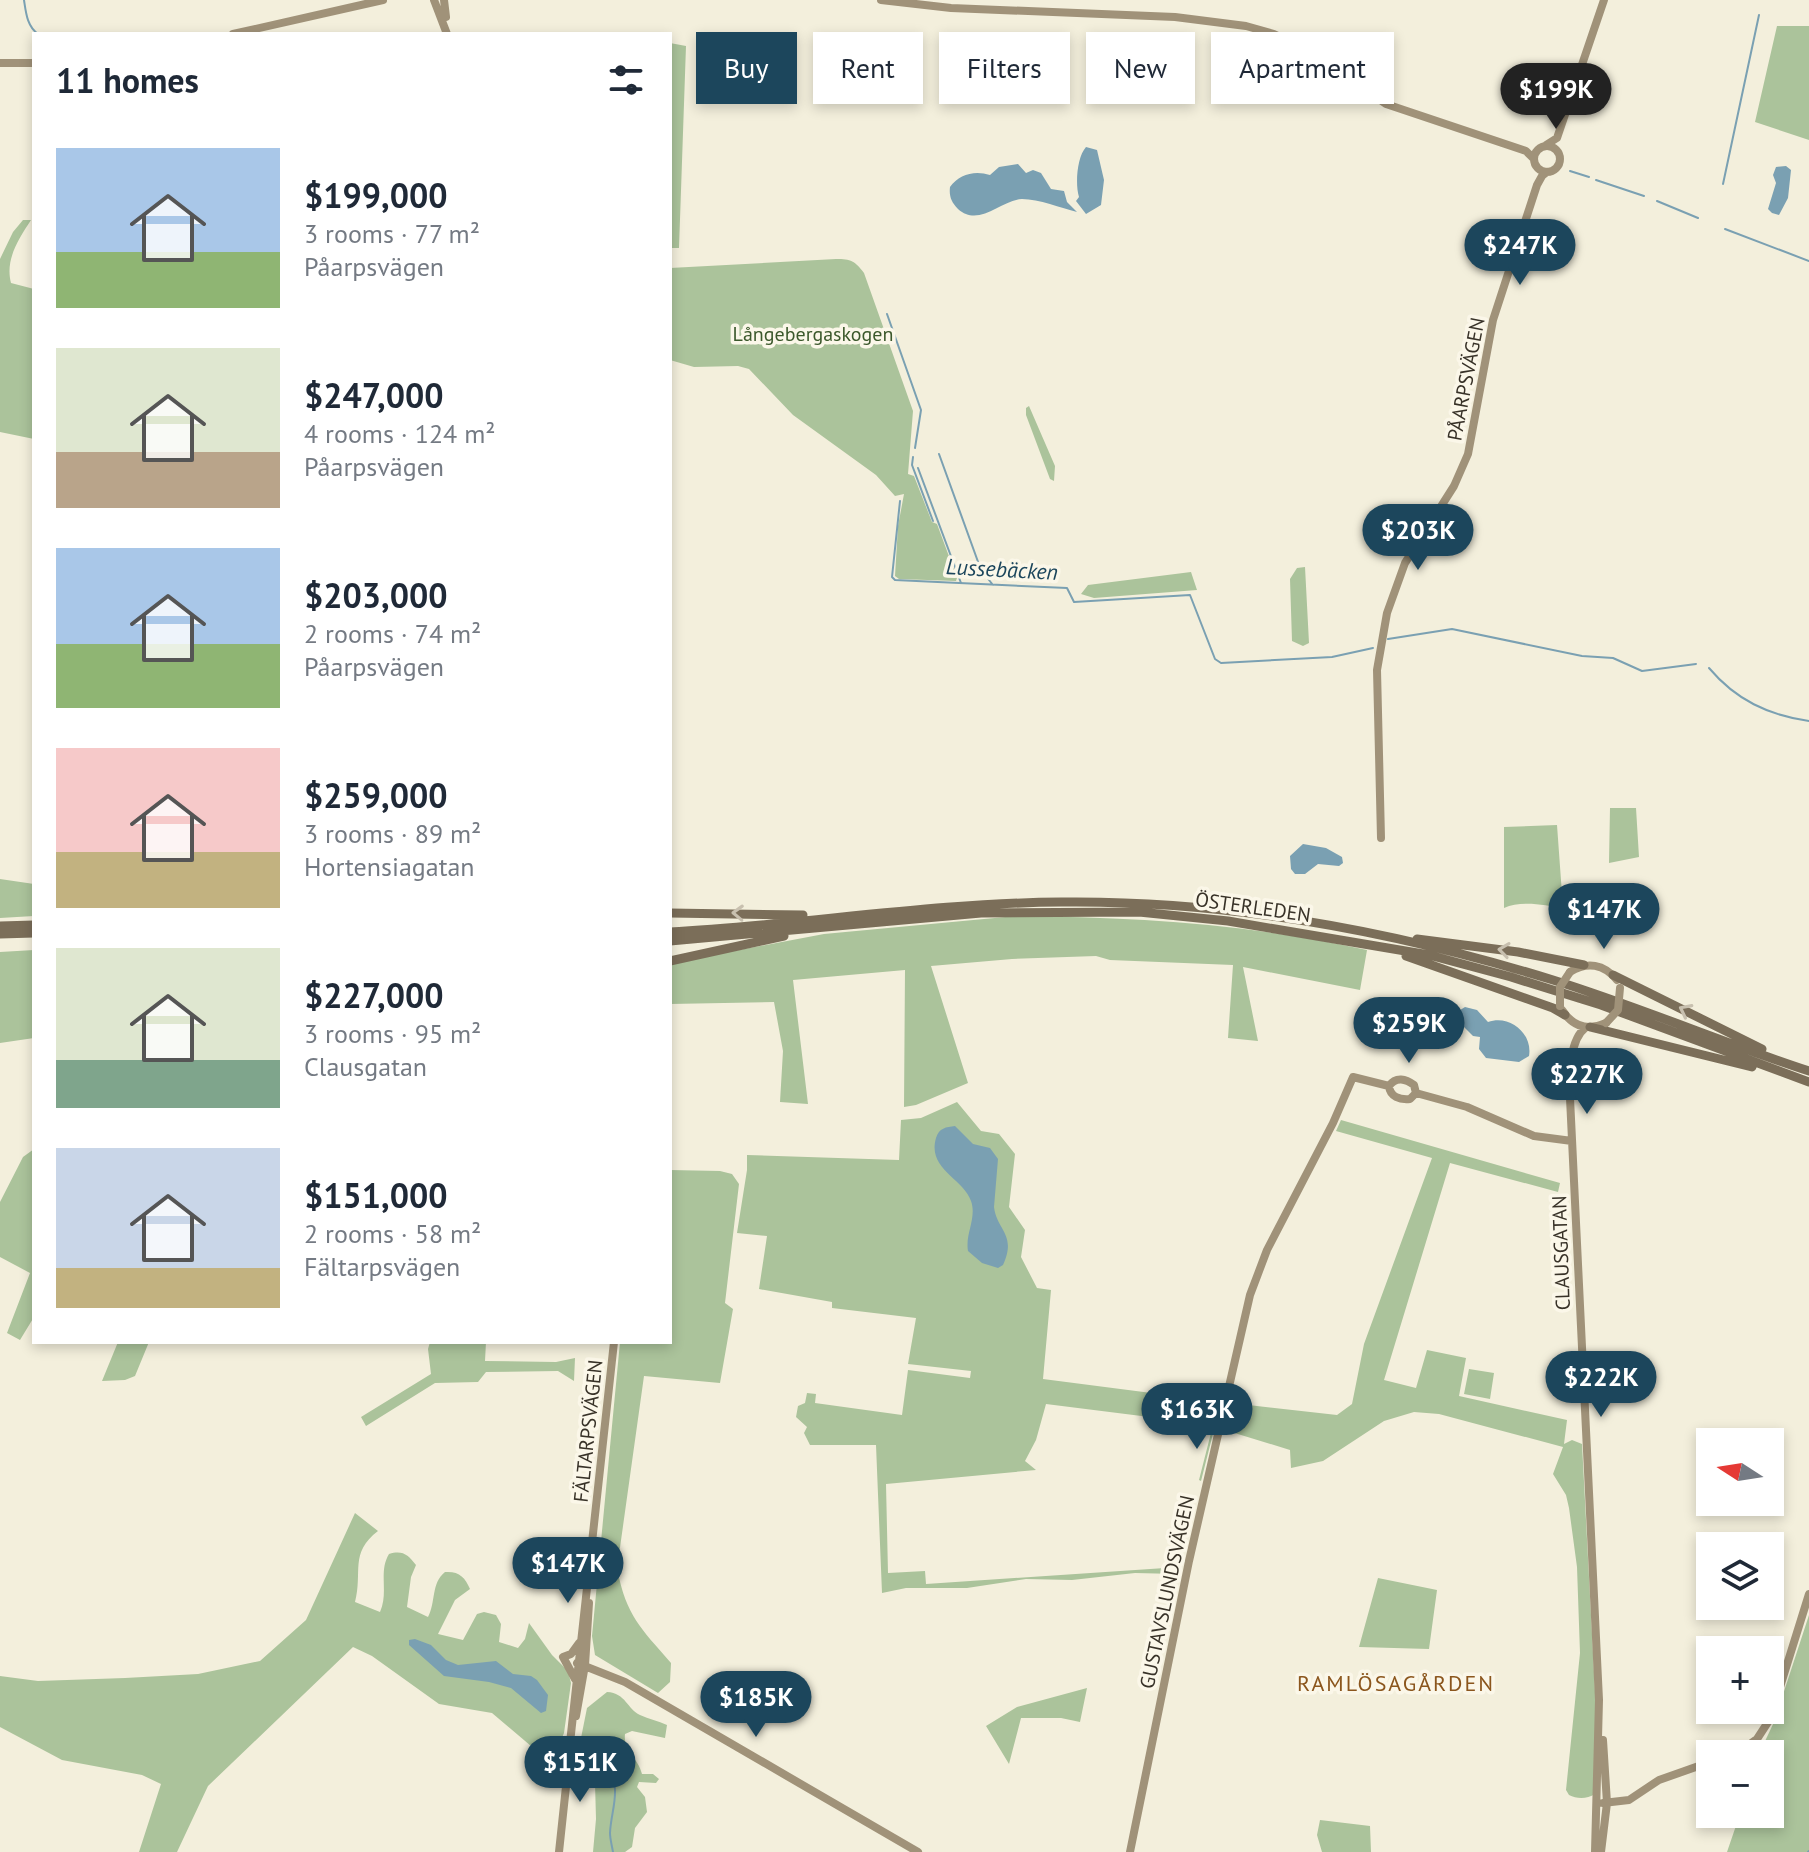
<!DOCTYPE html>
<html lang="en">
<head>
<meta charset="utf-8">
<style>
	:root { --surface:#fff; --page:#f6f6f7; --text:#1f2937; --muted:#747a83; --accent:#1c465c }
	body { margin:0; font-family:"PT Sans",sans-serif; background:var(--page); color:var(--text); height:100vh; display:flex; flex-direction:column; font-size:30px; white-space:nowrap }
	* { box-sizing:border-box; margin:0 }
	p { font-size:26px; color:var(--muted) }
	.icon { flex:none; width:44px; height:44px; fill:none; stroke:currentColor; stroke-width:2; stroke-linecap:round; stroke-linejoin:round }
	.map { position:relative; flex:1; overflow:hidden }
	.details { position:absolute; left:32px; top:32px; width:640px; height:1312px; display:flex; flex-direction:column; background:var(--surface); border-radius:0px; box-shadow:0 4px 12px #0003 }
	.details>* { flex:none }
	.banner { position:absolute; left:696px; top:32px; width:760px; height:72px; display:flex; gap:16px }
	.needle { width:52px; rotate:282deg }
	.fabs { position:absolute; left:1696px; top:1428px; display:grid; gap:16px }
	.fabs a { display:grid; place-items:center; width:88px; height:88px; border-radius:0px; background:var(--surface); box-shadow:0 4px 12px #0003; font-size:40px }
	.price { position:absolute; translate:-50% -68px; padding:0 18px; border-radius:28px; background:var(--accent); color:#fff; font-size:26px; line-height:52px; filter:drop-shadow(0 2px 4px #0008) }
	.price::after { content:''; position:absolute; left:50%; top:48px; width:24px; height:18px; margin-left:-12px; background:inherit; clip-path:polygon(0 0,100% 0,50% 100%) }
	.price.active { background:#222; color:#fff }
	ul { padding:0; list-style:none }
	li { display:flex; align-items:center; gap:24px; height:200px; padding:0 24px }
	li span { display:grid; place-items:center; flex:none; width:224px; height:160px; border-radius:0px; color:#555 }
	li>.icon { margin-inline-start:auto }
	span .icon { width:96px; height:96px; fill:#fffc; stroke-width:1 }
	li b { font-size:34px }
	h2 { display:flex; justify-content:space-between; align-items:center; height:96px; padding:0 24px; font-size:34px }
	.chip { padding:0 28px; border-radius:0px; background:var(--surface); box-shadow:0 4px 12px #0003; font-size:28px; line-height:72px }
	.chip.active { background:var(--accent); color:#fff }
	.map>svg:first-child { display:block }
	.green { fill:#abc39b }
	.water { fill:#7aa0b2 }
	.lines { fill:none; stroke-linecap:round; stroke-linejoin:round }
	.stream { stroke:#7aa0b2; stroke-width:2 }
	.secondary { stroke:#a09279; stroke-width:8 }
	.primary { stroke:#7b6e59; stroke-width:9 }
	.secondary-bridge { stroke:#a09279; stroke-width:8 }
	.oneway { stroke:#c8c0af }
	.labels { text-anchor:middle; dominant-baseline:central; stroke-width:7; stroke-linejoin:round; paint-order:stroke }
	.park-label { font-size:20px; fill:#3b582b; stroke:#fbf7e9 }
	.street-label { font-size:20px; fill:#383228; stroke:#fbf7e9 }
	.water-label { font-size:22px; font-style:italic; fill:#1c465c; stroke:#fbf7e9 }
	.neighbourhood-label { font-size:22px; letter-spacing:2px; fill:#8b561d; stroke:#fbf7e9 }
</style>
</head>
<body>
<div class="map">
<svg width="1809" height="1852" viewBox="0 0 1809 1852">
	<rect width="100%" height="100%" fill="#f3efdc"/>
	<path class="green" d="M1777,26H1809V140L1755,122Z
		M670,43L686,46L679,248H670Z
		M23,220H31C18,240 5,260 11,283L34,289V439L0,432V259L13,232Z
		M836,259C851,259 855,261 864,273L913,411L908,474L914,476L932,522L937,524L957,578L956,581L899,579L895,576L898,526L904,494L895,496L876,475L793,415L749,369L738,366L694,367L670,360V268Z
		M1029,406L1055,466L1054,481L1050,479L1026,415V408Z
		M1305,567L1309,643L1303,646L1292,641L1290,579L1297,568Z
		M1191,572L1197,590L1094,598L1081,594L1088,585Z
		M1610,808H1636L1639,857L1609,863Z
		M1557,825L1563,908C1545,905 1521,900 1504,908V827Z
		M0,879L34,884V916L0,918Z
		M1016,916C1135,917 1251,924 1367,950L1360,990L1243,967L1258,1041L1228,1038L1233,965L1110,960L1096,956L1012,959L931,966L968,1083L916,1105L904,1107L905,970L793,980L808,1104L780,1102L783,1051L774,1002L670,1004V963L824,934Z
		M34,950V1038L0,1043V952Z
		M957,1102L981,1131L999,1134L1015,1154L1009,1207L1025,1230L1021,1257L1037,1288L1051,1290L1043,1379L1221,1402L1201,1481L1199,1480L1213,1425L1046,1404L1036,1440L1025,1461L1036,1470L886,1484L888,1573L925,1571L926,1584L1180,1567L1177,1574L1135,1573L1072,1580L1026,1579L967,1588H906L882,1593L876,1445H810L804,1433L807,1427L796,1417L798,1406L805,1403L807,1393L816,1394L815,1403L902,1415L908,1370L970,1378L971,1371L908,1364L916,1318L832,1308V1302L759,1289L767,1236L737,1233L747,1170V1155L899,1160L901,1120L921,1118Z
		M1341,1120L1560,1183L1558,1192L1450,1163L1384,1380L1416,1388L1427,1350L1466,1358L1459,1396L1567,1420L1564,1444L1572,1440L1582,1444L1595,1691V1794C1587,1799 1577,1799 1569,1795L1566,1790L1580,1653L1577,1567L1569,1508L1566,1495L1553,1474L1563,1447L1439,1414L1414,1412L1384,1421L1323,1461L1291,1468L1290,1450L1228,1431L1231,1403L1337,1415L1352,1404L1364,1344L1432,1158L1336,1131Z
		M34,1149V1317L20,1340L7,1333L30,1273L0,1257V1202L23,1157Z
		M670,1170L720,1171L732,1174L739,1184L725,1303L733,1309L720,1383L644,1376L617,1569C627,1617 640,1627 671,1663L670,1682L658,1693L595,1655L592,1636L620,1342H670Z
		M118,1342H149L135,1376L125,1380L102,1381Z
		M430,1342H486L485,1361L556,1362L575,1358L574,1381L558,1371L486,1372L478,1382L435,1383L366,1426L361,1417L431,1374L428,1349Z
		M1469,1369L1494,1373L1490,1399L1464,1394Z
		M355,1513L378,1531C349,1553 363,1572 355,1602L380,1612C389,1592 378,1572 389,1554C403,1550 408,1555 416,1565L411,1577L407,1607L428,1617C436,1602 431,1583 445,1572C459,1571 465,1577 470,1589L455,1600L438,1634L463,1640L477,1614L484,1612L496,1615L501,1624L499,1642L518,1648L525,1639L529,1623L552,1655L568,1671L571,1683L564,1733L551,1763L492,1713L439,1704L372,1656L353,1647L208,1786L177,1852H139L161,1784L142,1775L62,1760L0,1727V1676L38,1681L125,1678L198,1674L260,1661L306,1620Z
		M1378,1578L1437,1590L1429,1649L1359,1647Z
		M1809,1615V1852H1727L1740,1814H1770V1754H1759L1774,1722Z
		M1087,1688L1080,1722L1061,1718H1021L1009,1764L986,1726L1017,1707Z
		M607,1692C626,1693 627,1709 640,1715C649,1719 658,1721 667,1725L665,1738L632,1731L625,1734C623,1752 638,1757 642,1774H653L659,1779L656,1783L639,1782L637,1787L645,1797L647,1812L635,1828L632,1847L625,1852H593L596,1819L595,1783L575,1779L582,1748L581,1738L587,1708Z
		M1320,1820L1370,1826L1371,1852H1322L1317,1835Z"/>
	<path class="water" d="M1086,147L1097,150L1104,180L1101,205L1086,214L1076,201L1079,197C1075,184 1077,157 1086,147Z
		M1018,164L1026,173L1033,170L1041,173L1051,189L1064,191L1067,202L1077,212C1061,208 1039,199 1022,199C1001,200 979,228 958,209C951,202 949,196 950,187C959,174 975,170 990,175L999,167Z
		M1786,166L1791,170L1788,198L1779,215L1772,213L1768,209L1776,183L1773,175L1776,167Z
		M1303,844L1326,848L1342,857L1343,863L1339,866L1318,864L1305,874H1295L1291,869L1290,856Z
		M1465,1007L1477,1010L1488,1022C1509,1014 1533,1033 1529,1056L1519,1062L1486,1058L1479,1049L1480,1037L1473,1036L1457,1020V1012Z
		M955,1126L973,1144L990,1148L998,1159L994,1207C997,1231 1017,1234 1003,1265L998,1268L982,1263L968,1251C965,1234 977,1218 971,1201C963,1178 927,1169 936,1138C939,1128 946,1127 955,1126Z
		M415,1639L431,1645L446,1660L458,1665L496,1661L513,1674L531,1676L537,1680L548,1695L546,1711L541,1713L511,1688L489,1682L444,1676L409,1645V1640Z"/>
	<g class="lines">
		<path class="stream" d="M24,0C26,13 27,26 38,34
			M1570,171L1589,177
			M1596,180L1644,196
			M1723,184L1759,15
			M1657,201L1698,218
			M1725,229L1809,261
			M887,314L921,410L915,448
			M939,454L981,570L993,585
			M913,457L912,465L933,521
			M918,468L961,583
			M900,501L892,577L895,580L1067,588L1074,602L1190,595L1215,659L1221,663L1332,657L1373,648
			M1388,639L1452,629L1582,656L1613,658L1642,671L1696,664
			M1709,668C1736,700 1768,715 1809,721
			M604,1765C624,1786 611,1808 610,1833C610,1839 612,1846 613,1852
			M1808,1852L1809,1851"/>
		<path class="secondary" d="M434,0L447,34
			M444,0L446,17
			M881,0L951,8L1175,17L1246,26L1274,34L1310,51L1386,104L1526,151L1534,159
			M233,34L383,0
			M0,63H34
			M1546,145L1557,138L1604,0
			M1534 159a13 13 0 1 1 26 0a13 13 0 1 1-26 0Z
			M1381,838L1377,670L1387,613L1405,563L1454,486L1468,454L1493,320L1537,185L1542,176L1547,172
			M1570,972C1587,961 1604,964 1617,980
			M1562,1010C1573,1027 1588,1031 1606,1023
			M1586,1027C1568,1041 1570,1077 1570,1098L1599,1700L1595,1852
			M1389,1086C1390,1097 1400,1100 1410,1099L1416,1093L1467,1107L1534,1136L1572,1141
			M577,1663L625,1682L918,1852
			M575,1679L563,1657L571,1654L579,1643
			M576,1716L585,1665L589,1603
			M569,1752L614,1342
			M1736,1754L1757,1739L1770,1719L1809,1594
			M1603,1803L1629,1800L1659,1780L1710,1762
			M559,1852L570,1749
			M1130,1852L1189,1561L1250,1295L1267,1250L1333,1123L1353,1077L1389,1086C1396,1076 1406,1079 1414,1085L1416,1093
			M1601,1852L1607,1803L1603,1740"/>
		<path class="primary" d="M670,913L803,915
			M0,926L34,925
			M670,932C801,925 930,903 1061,902C1227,900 1395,931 1553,980C1640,1007 1723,1043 1809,1071
			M0,934L34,933
			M1417,939L1518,952L1584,965
			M670,941L981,913L1139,912L1228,921L1429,955L1511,977L1601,1005L1809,1082
			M1406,956L1553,1008L1565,1015
			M670,961L784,936
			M1613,975L1762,1049
			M1590,1027L1752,1067"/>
		<path class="secondary-bridge" d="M1560,1006V987L1570,972
			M1606,1023L1618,1010L1620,988"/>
	</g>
	<defs><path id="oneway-chevron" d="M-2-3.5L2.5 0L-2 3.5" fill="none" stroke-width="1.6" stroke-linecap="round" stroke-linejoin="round" transform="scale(2)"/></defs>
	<g class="oneway">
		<use href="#oneway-chevron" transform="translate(738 913) rotate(-178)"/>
		<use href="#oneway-chevron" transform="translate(1504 950) rotate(-172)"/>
		<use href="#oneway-chevron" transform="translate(1685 1010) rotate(-153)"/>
	</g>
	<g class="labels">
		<g class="park-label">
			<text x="813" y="334">Långebergaskogen</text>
		</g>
		<g class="street-label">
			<text transform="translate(1466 379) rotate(-79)">PÅARPSVÄGEN</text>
			<text transform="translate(1253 907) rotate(8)">ÖSTERLEDEN</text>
			<text transform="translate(1561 1253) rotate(-92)">CLAUSGATAN</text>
			<text transform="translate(588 1431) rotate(-84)">FÄLTARPSVÄGEN</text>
			<text transform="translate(1167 1592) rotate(-78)">GUSTAVSLUNDSVÄGEN</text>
		</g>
		<g class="water-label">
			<text transform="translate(1002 569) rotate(3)">Lussebäcken</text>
		</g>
		<g class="neighbourhood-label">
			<text x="1396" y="1683">RAMLÖSAGÅRDEN</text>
		</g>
	</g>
</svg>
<div class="fabs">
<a><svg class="needle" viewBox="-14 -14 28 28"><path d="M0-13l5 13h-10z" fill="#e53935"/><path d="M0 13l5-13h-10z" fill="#747a83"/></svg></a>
<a><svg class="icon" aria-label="layers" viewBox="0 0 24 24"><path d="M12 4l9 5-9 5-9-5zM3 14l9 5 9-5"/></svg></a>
<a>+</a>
<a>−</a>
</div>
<b class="price active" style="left:1556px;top:131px">$199K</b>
<b class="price" style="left:1520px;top:287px">$247K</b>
<b class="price" style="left:1418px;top:572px">$203K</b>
<b class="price" style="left:1604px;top:951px">$147K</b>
<b class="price" style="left:1409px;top:1065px">$259K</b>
<b class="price" style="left:1587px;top:1116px">$227K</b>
<b class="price" style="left:1601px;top:1419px">$222K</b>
<b class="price" style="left:1197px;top:1451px">$163K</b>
<b class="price" style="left:568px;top:1605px">$147K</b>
<b class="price" style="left:756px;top:1739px">$185K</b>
<b class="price" style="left:580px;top:1804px">$151K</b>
<div class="banner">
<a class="chip active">Buy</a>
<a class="chip">Rent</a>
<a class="chip">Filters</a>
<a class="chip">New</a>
<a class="chip">Apartment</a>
</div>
<section class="details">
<h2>11 homes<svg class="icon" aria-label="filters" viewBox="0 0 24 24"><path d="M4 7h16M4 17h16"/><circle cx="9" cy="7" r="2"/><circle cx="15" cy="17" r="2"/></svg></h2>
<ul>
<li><span style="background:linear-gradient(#a9c7e8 65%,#8fb573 0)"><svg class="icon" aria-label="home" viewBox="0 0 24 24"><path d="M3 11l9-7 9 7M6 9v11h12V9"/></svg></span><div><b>$199,000</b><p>3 rooms · 77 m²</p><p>Påarpsvägen</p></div></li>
<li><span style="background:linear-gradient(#dfe7d0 65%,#b9a48a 0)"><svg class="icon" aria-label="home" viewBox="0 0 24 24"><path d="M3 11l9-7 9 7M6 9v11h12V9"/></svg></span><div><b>$247,000</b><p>4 rooms · 124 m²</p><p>Påarpsvägen</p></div></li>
<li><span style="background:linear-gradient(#a9c7e8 60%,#8fb573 0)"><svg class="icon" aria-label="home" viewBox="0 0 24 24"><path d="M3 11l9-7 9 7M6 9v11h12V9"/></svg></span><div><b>$203,000</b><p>2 rooms · 74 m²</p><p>Påarpsvägen</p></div></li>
<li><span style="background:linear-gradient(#f6c9c9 65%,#c2b280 0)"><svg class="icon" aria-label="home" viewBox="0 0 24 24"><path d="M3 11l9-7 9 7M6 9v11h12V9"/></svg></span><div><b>$259,000</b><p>3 rooms · 89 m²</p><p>Hortensiagatan</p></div></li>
<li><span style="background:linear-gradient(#dfe7d0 70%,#7fa58c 0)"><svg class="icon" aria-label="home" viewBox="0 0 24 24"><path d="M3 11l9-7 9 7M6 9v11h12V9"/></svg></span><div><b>$227,000</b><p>3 rooms · 95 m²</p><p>Clausgatan</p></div></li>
<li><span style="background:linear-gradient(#c9d6e8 75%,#c2b280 0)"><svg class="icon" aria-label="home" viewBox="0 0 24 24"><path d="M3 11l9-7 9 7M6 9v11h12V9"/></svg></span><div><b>$151,000</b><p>2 rooms · 58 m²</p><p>Fältarpsvägen</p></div></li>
</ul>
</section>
</div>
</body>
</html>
